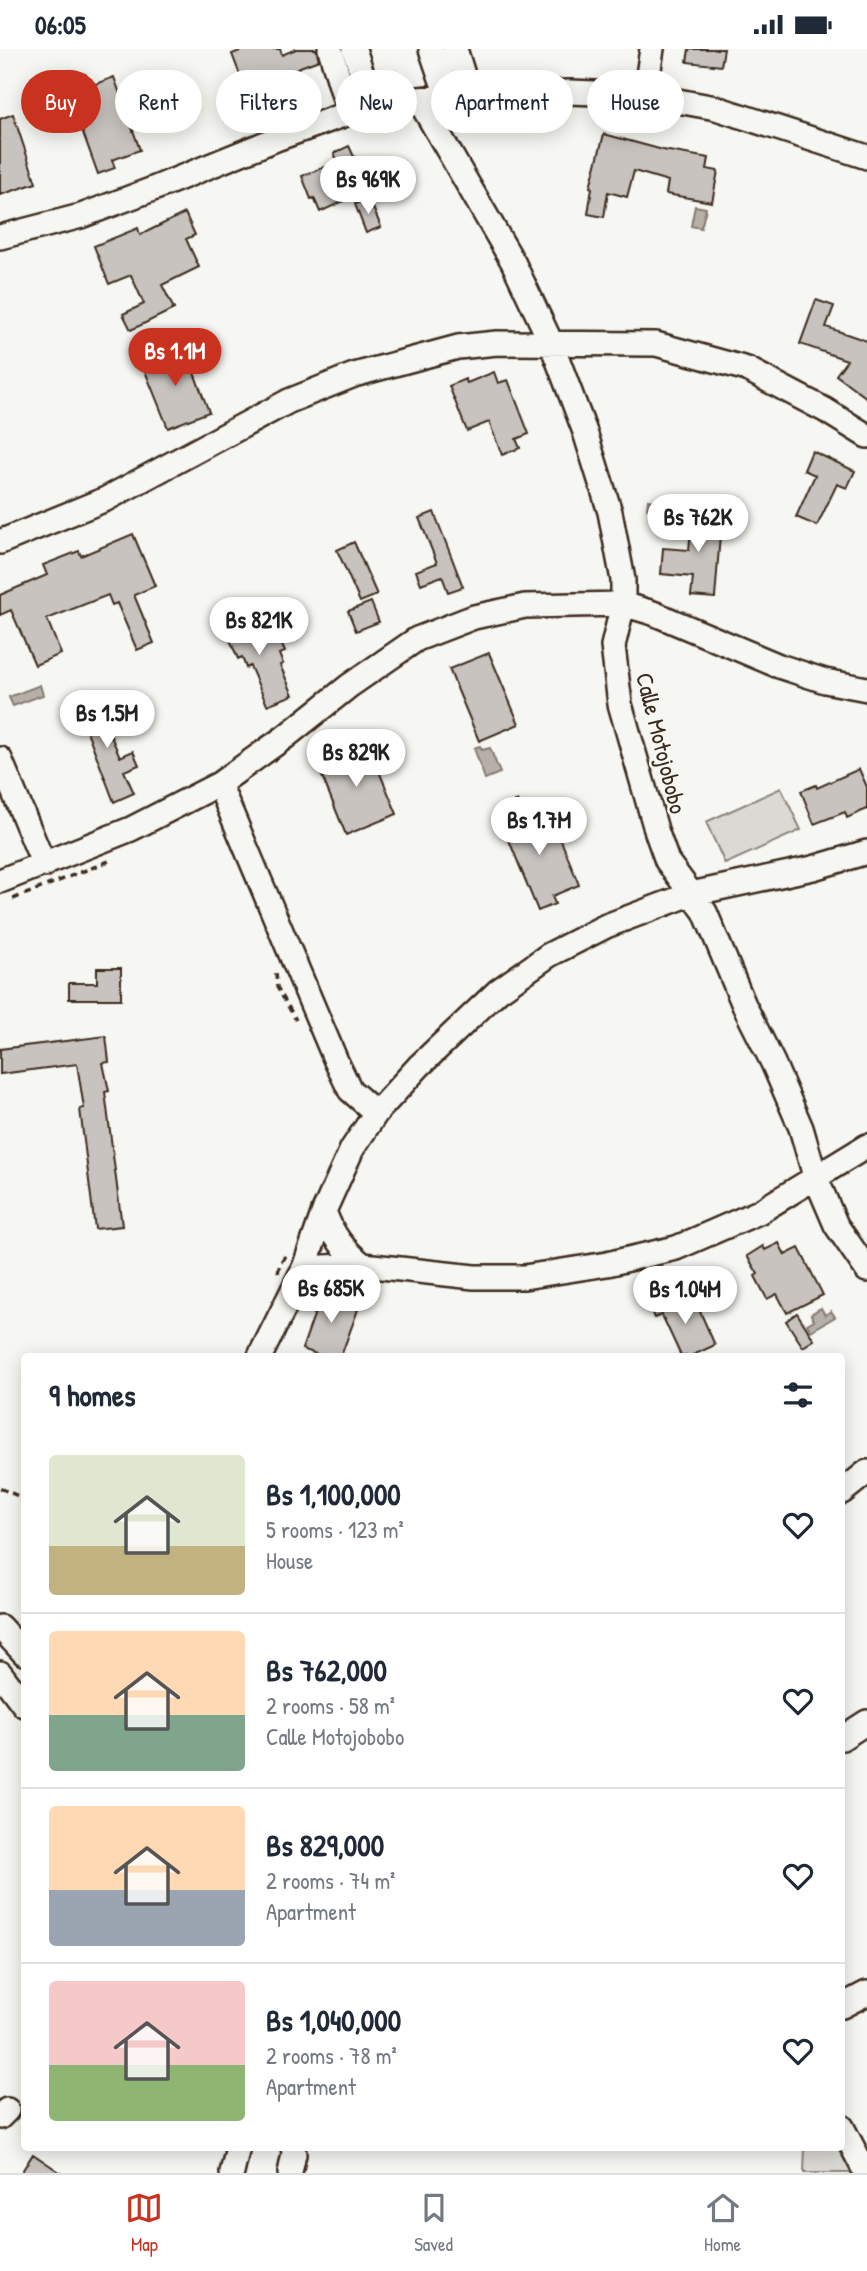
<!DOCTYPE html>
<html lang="en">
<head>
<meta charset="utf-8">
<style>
	:root { --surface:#fff; --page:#f6f6f7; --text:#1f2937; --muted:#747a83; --line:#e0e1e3; --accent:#c8321e }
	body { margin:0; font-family:"Patrick Hand",sans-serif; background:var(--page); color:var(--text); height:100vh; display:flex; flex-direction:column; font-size:26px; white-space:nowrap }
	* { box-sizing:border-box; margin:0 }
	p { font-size:23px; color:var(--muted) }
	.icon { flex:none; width:38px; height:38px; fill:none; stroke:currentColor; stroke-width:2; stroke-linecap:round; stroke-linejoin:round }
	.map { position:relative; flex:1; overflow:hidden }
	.panel { position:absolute; left:21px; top:1304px; width:824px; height:798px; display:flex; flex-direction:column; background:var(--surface); border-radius:7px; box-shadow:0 4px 18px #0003 }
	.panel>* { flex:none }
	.banner { position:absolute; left:21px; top:21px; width:826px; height:63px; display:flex; gap:14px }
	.price { position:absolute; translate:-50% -60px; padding:0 16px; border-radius:24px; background:#fff; color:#222; font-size:23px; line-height:46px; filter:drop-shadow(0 2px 4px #0008) }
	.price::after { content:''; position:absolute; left:50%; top:42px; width:21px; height:16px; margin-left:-10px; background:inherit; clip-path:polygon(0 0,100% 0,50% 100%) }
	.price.current { background:var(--accent); color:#fff }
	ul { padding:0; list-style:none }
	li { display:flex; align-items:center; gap:21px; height:175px; padding:0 28px }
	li+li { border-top:2px solid var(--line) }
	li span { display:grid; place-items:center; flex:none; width:196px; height:140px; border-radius:7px; color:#555 }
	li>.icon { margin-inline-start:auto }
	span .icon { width:84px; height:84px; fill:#fffc; stroke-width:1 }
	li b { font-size:30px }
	h2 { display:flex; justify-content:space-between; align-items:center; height:84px; padding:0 28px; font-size:30px }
	.pill { padding:0 24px; border-radius:32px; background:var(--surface); box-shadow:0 4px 18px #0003; font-size:24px; line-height:63px }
	.pill.current { background:var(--accent); color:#fff }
	.status { display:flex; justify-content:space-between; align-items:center; height:49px; padding:0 35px; background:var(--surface); direction:ltr }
	.status svg { height:19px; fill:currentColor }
	.menu { display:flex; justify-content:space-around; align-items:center; height:98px; border-top:2px solid var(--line); background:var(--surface); font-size:19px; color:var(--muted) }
	.menu a { display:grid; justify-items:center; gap:4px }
	.menu .current { color:var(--accent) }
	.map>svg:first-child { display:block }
	.green { fill:#dad9d3; stroke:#8a8278; stroke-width:2 }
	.water { fill:#b6b0a9; stroke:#857a71; stroke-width:2 }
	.building { fill:#c8c3be; stroke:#3b2a1e; stroke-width:2 }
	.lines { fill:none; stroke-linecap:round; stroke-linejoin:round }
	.minor-casing { stroke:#3b2a1e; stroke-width:28 }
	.path { stroke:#3b2a1e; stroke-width:3.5; stroke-dasharray:7 5; stroke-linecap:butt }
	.minor { stroke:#f6f6f2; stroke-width:23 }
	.labels { text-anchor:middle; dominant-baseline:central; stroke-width:5; stroke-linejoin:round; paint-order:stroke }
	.street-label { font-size:24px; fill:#3b2a1e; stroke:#f6f6f2 }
</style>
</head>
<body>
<div class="status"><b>06:05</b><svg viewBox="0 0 49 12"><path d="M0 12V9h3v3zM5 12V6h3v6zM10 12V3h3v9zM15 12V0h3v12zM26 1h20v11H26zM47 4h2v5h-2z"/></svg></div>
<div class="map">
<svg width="867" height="2124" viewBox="0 0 867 2124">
	<rect width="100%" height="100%" fill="#f6f6f2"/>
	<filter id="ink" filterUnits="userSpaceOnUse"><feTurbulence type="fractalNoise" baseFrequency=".0143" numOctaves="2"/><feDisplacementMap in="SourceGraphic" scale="14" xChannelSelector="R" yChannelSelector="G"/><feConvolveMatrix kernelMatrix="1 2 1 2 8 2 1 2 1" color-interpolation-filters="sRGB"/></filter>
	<g filter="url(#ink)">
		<path class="green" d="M781,739L801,781L725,815L706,773Z
			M805,2098H839L852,2124H804Z"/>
		<path class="water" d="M71,21L86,25L87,32L83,35L64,31V24Z
			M695,157L706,159L701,179L691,177Z
			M648,451L671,455L669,464L647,460Z
			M40,636L43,646L13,657L9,648Z
			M480,697L482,701L490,699L500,724L485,730L474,699Z
			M821,1259L825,1266L831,1262L835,1268L811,1282L807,1275L814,1271L811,1265Z"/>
		<path class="building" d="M245,0H280L282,6L296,0H316L319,11L297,19L305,38L284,46L286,50L266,58L261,47L250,52L232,5Z
			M689,0H724L721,17L687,13Z
			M114,28L140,101L112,111L115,119L98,125L69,45Z
			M13,65L36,134L0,146V70Z
			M604,85L663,101L709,109L707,120L718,122L712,153L666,145L668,132L634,122L627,148L608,143L604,168L588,165L592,139L590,138Z
			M349,97L355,110L350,112L363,143L320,163L314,149L311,150L302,127L338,113L334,104Z
			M369,149L381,178L366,184L355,155Z
			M185,164L195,186L186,190L199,218L162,236L174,260L131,281L123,265L144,255L131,226L109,235L94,197L138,179L140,186Z
			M816,251L834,257L826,278L867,292V349L836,326L847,311L800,295Z
			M172,299L178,312L188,308L209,363L168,379L141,312Z
			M494,323L498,334L508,331L529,385L516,390L520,399L502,406L489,373L467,382L449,337L465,330L467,334Z
			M812,402L855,422L847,439L837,435L817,477L796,468L815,426L804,421Z
			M693,459L722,461L715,549L691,547L693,528L661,525L663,499L689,501Z
			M434,463L463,538L448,543L442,527L421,535L416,522L437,514L419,469Z
			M133,485L155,537L134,546L154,594L137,601L117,554L112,556L108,546L47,570L61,605L35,616L11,561L0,566V546L47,526L43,516L79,502L81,507Z
			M354,493L377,546L360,553L337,501Z
			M371,553L379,573L356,582L348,562Z
			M239,558L254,592L276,582L285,603L279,605L283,615L280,616L293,646L267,656L250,617L246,619L242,608L238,610L220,567Z
			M489,604L519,675L479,692L449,620Z
			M93,646L120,708L133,702L139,716L124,722L134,744L114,753L76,653Z
			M350,696L355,707L370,701L397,765L346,786L315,710Z
			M859,720L867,738V760L847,769L845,763L814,775L801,742L816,736L817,739Z
			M517,752L531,783L554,774L579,836L552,847L555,855L538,862L497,762Z
			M97,919H121V950H69V934H97Z
			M106,987L109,1013L103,1014L109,1042L105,1043L122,1177L95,1180L80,1060L84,1059L77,1015L0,1025V1000Z
			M779,1194L785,1206L799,1199L823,1246L787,1264L777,1245L767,1250L755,1227L758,1225L747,1207L763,1197L765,1201Z
			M323,1241L360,1255L341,1307H322L302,1300Z
			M693,1247L715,1296L691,1307H681L662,1266L654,1269L648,1255L663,1249L667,1259Z
			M797,1264L814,1291L803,1298L786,1272Z
			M33,2105L61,2124H21Z"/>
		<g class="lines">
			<defs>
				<path id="minor" d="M330,0L349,64
					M354,0L373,58
					M431,0L447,47
					M455,0L469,45
					M645,46L652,0
					M419,51L513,213L552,296L585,383L610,463L623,531V555L613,597L620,655L657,784L667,812L705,863L744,956L773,1014L801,1079L815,1127L836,1176L867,1221
					M0,188L81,167L153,140L276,90L349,64L391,53L447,47L570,43L645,46L716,59L867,108
					M0,493L106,450L289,352L354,326L458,298L497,294L656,295L747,320L825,361L867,387
					M0,710L44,816
					M219,735L336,1012L350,1041L376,1064
					M0,832L131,780L219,735L285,688L349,637L417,590L474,568L525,557L623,555L653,564L779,617L825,632L867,640
					M324,1162C332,1186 344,1201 363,1216
					M304,1219L363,1216L474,1228H524L607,1215L676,1199L759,1163L867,1097
					M260,1307L304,1219L324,1162L352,1100L376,1064L419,1017L498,942L549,906L606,877L691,845L813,819L867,803
					M842,1443L867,1423
					M0,1578L24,1604
					M0,1624L24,1656
					M842,1689L867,1673
					M842,1957L867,1944
					M0,2068L7,2061
					M842,2078L866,2124
					M232,2124L238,2098
					M290,2124L294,2105L293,2098"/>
			</defs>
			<use href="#minor" class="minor-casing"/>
			<path class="path" d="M13,850L109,812
				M276,924L277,938L296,971
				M278,1224L280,1214L286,1206
				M0,1439L16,1446L24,1454"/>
			<use href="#minor" class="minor"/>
		</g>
	</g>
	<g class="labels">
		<g class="street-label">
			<text transform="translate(662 694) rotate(76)">Calle Motojobobo</text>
		</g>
	</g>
</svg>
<b class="price" style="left:368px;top:167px">Bs 969K</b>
<b class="price current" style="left:175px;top:339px">Bs 1.1M</b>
<b class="price" style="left:698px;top:505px">Bs 762K</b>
<b class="price" style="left:259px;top:608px">Bs 821K</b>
<b class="price" style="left:107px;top:701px">Bs 1.5M</b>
<b class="price" style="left:356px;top:740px">Bs 829K</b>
<b class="price" style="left:539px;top:808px">Bs 1.7M</b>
<b class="price" style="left:331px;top:1276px">Bs 685K</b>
<b class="price" style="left:685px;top:1277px">Bs 1.04M</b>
<div class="banner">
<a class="pill current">Buy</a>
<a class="pill">Rent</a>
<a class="pill">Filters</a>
<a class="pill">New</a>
<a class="pill">Apartment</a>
<a class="pill">House</a>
</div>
<section class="panel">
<h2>9 homes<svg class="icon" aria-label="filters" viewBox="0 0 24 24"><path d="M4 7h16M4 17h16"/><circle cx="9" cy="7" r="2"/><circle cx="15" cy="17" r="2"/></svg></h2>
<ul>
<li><span style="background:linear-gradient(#dfe7d0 65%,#c2b280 0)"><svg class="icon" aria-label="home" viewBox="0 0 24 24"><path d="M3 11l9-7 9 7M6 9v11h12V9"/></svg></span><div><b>Bs 1,100,000</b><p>5 rooms · 123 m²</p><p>House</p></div><svg class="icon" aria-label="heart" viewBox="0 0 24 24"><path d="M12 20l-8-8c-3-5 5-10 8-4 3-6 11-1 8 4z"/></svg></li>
<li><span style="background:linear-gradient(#ffd9b3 60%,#7fa58c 0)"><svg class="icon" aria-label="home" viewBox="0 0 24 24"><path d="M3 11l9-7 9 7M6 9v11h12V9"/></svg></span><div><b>Bs 762,000</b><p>2 rooms · 58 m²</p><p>Calle Motojobobo</p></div><svg class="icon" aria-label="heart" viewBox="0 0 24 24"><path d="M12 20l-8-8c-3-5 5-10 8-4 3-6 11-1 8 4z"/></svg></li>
<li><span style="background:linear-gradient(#ffd9b3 60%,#9aa5b1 0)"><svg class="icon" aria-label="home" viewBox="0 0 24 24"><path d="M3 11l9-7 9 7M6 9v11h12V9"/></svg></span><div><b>Bs 829,000</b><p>2 rooms · 74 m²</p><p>Apartment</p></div><svg class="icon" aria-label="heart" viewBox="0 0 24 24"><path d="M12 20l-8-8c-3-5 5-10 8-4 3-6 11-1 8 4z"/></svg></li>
<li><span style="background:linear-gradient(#f6c9c9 60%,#8fb573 0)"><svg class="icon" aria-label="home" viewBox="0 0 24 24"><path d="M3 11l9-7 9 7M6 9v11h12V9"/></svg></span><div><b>Bs 1,040,000</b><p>2 rooms · 78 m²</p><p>Apartment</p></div><svg class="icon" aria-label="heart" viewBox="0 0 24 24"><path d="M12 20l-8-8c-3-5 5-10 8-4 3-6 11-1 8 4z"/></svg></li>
</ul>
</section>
</div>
<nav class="menu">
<a class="current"><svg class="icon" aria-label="map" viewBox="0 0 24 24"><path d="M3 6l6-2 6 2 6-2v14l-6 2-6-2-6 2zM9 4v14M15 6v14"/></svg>Map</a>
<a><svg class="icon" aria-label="saved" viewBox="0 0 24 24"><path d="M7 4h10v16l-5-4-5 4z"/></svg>Saved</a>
<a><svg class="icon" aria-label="home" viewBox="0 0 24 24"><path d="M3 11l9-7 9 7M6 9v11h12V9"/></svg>Home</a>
</nav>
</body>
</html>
